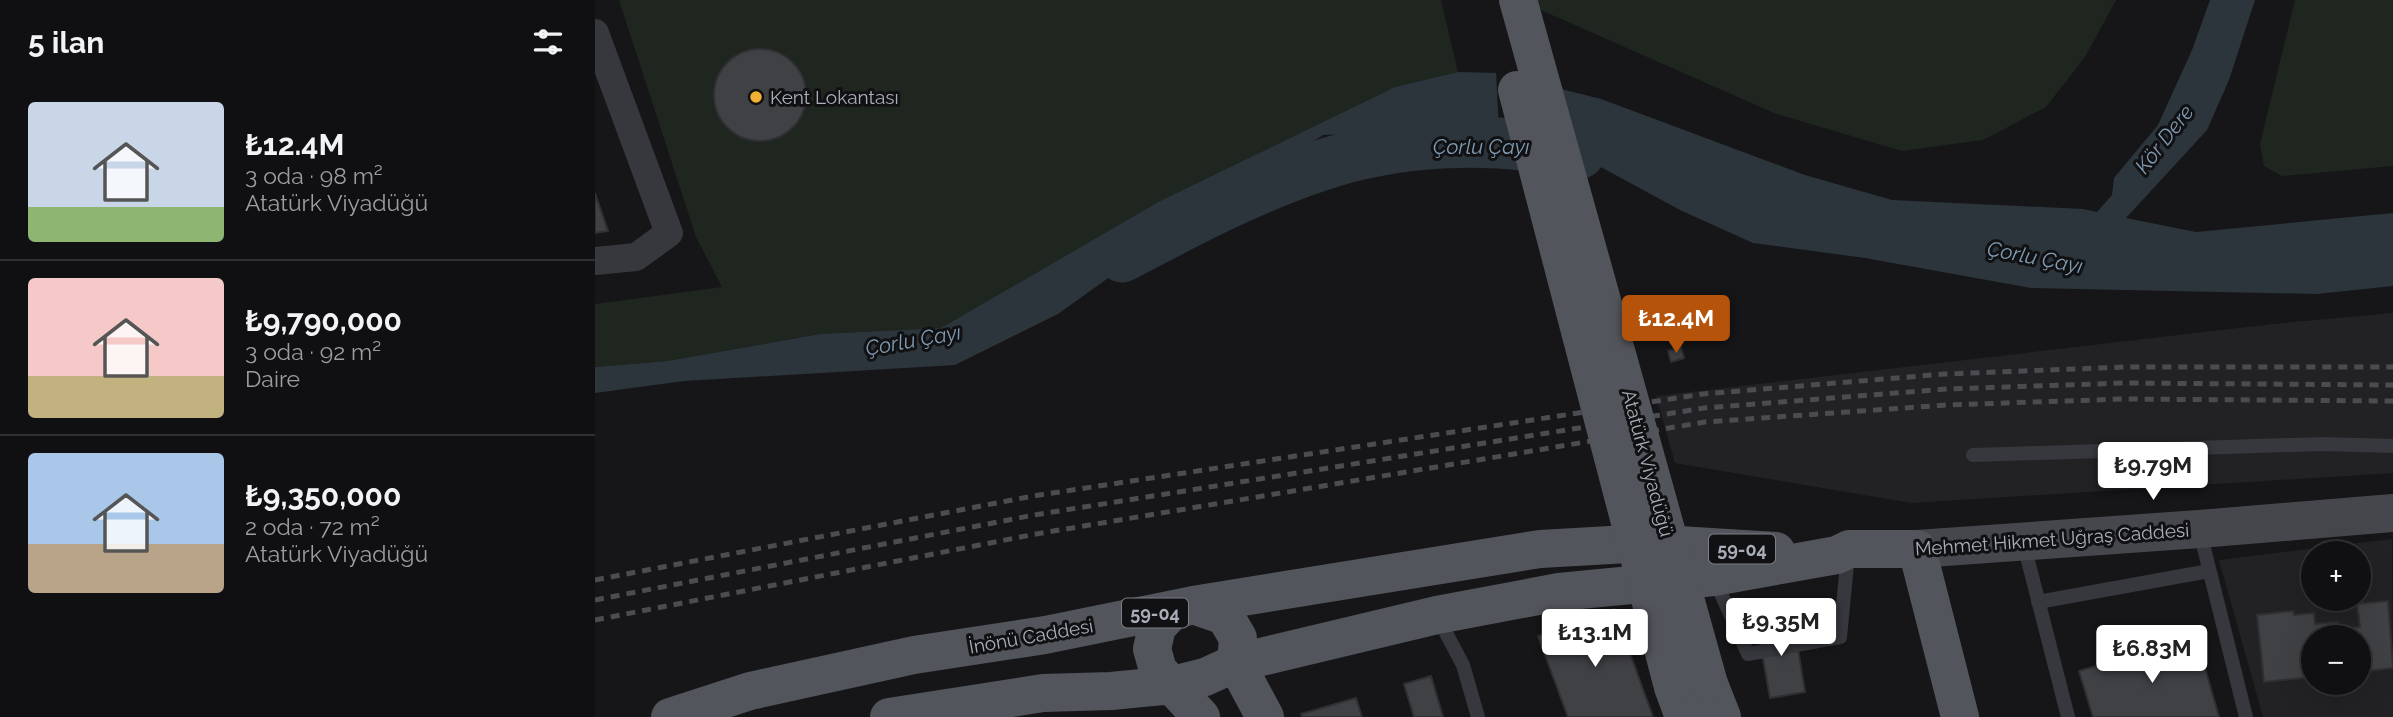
<!DOCTYPE html>
<html lang="tr">
<head>
<meta charset="utf-8">
<style>
	:root { --surface:#101012; --page:#19191b; --text:#f1f3f6; --muted:#9c9d9f; --line:#303032; --accent:#b45309 }
	body { margin:0; font-family:Raleway,sans-serif; background:var(--page); color:var(--text); height:100vh; display:flex; flex-direction:column; font-size:26px; white-space:nowrap }
	* { box-sizing:border-box; margin:0 }
	p { font-size:23px; color:var(--muted) }
	.icon { flex:none; width:38px; height:38px; fill:none; stroke:currentColor; stroke-width:2; stroke-linecap:round; stroke-linejoin:round }
	.map { position:relative; flex:1; overflow:hidden }
	.panel { display:flex; flex-direction:column; background:var(--surface); width:595px }
	.panel>* { flex:none }
	.tools { position:absolute; left:1706px; top:541px; display:grid; gap:14px }
	.tools a { display:grid; place-items:center; width:70px; height:70px; border-radius:50%; background:var(--surface); box-shadow:0 7px 28px #0002,0 0 0 2px var(--line); font-size:35px }
	.price { position:absolute; translate:-50% -60px; padding:0 16px; border-radius:7px; background:#fff; color:#222; font-size:23px; line-height:46px; filter:drop-shadow(0 2px 4px #0008) }
	.price::after { content:''; position:absolute; left:50%; top:42px; width:21px; height:16px; margin-left:-10px; background:inherit; clip-path:polygon(0 0,100% 0,50% 100%) }
	.price.active { background:var(--accent); color:#fff }
	ul { padding:0; list-style:none }
	li { display:flex; align-items:center; gap:21px; height:175px; padding:0 28px }
	li+li { border-top:2px solid var(--line) }
	li span { display:grid; place-items:center; flex:none; width:196px; height:140px; border-radius:7px; color:#555 }
	li>.icon { margin-inline-start:auto }
	span .icon { width:84px; height:84px; fill:#fffc; stroke-width:1 }
	li b { font-size:30px }
	h2 { display:flex; justify-content:space-between; align-items:center; height:84px; padding:0 28px; font-size:30px }
	main { display:flex; flex:1; min-height:0 }
	.map>svg:first-child { display:block }
	.built { fill:#222225; fill-rule:evenodd }
	.green { fill:#1e261f }
	.water { fill:#2c353c }
	.lines { fill:none; stroke-linecap:round; stroke-linejoin:round }
	.river { stroke:#2c353c; stroke-width:51 }
	.building { fill:#404145; stroke:#303034; stroke-width:2 }
	.lane { stroke:#37383d; stroke-width:14 }
	.street { stroke:#37383d; stroke-width:28 }
	.secondary { stroke:#45474d; stroke-width:38 }
	.primary { stroke:#53555c; stroke-width:38 }
	.rail { stroke:#4a4c52; stroke-width:5; stroke-dasharray:9 7; stroke-linecap:butt }
	.primary-bridge { stroke:#53555c; stroke-width:38 }
	.poi-dot { fill:#f2b134; stroke:#111113; stroke-width:2.5 }
	.labels { text-anchor:middle; dominant-baseline:central; stroke-width:6; stroke-linejoin:round; paint-order:stroke }
	.shield { fill:#111113; stroke:#7b7e86; stroke-width:2 }
	.shield-label { font-size:18px; font-weight:bold; fill:#a8adb8 }
	.poi-label { font-size:19px; fill:#a8adb8; stroke:#111113; text-anchor:start }
	.street-label { font-size:19px; fill:#a8adb8; stroke:#111113 }
	.water-label { font-size:21px; font-style:italic; fill:#7f9bb3; stroke:#111113 }
</style>
</head>
<body>
<main>
<section class="panel">
<h2>5 ilan<svg class="icon" aria-label="filters" viewBox="0 0 24 24"><path d="M4 7h16M4 17h16"/><circle cx="9" cy="7" r="2"/><circle cx="15" cy="17" r="2"/></svg></h2>
<ul>
<li><span style="background:linear-gradient(#c9d6e8 75%,#8fb573 0)"><svg class="icon" aria-label="home" viewBox="0 0 24 24"><path d="M3 11l9-7 9 7M6 9v11h12V9"/></svg></span><div><b>₺12.4M</b><p>3 oda · 98 m²</p><p>Atatürk Viyadüğü</p></div></li>
<li><span style="background:linear-gradient(#f6c9c9 70%,#c2b280 0)"><svg class="icon" aria-label="home" viewBox="0 0 24 24"><path d="M3 11l9-7 9 7M6 9v11h12V9"/></svg></span><div><b>₺9,790,000</b><p>3 oda · 92 m²</p><p>Daire</p></div></li>
<li><span style="background:linear-gradient(#a9c7e8 65%,#b9a48a 0)"><svg class="icon" aria-label="home" viewBox="0 0 24 24"><path d="M3 11l9-7 9 7M6 9v11h12V9"/></svg></span><div><b>₺9,350,000</b><p>2 oda · 72 m²</p><p>Atatürk Viyadüğü</p></div></li>
</ul>
</section>
<div class="map">
<svg width="1798" height="717" viewBox="0 0 1798 717">
	<rect width="100%" height="100%" fill="#161618"/>
	<path class="built" d="M1798,313V473L1316,503L1080,463L1061,396L1678,324Z
		M1797,539L1798,717H1668L1624,560ZM1718,553H1764V598H1718ZM1718,637H1764V682H1718Z"/>
	<path class="green" d="M24,0H846L863,72L800,87L565,201L346,328L225,334L72,361L0,367V304L127,287L101,237Z
		M937,0H1521L1490,57L1451,107L1388,140L1307,151L1179,113L939,7Z
		M1700,0H1798V166L1687,176L1669,166L1665,144Z"/>
	<path class="water" d="M1615,0H1660L1634,80L1612,130L1531,218L1601,232L1798,213V286L1721,294L1436,288L1270,258L1158,243L1085,210L980,153L966,89L1006,99L1210,175L1297,200L1488,209L1502,212L1517,195L1519,178L1563,125L1597,50Z
		M863,72L901,73L904,129L728,135L576,233L463,314L360,365L89,381L0,393V367L72,361L225,334L346,328L565,201L800,87Z"/>
	<g class="lines">
		<path class="river" d="M527,257C590,224 653,190 721,167C805,138 898,136 985,153"/>
	</g>
	<path class="building" d="M119 95a46 46 0 1 1 92 0a46 46 0 1 1-92 0Z
		M0,193L13,231L0,233Z
		M1086,347L1089,358L1076,362L1073,351Z
		M1793,601L1798,668L1764,672V637H1718V677L1669,682L1662,615L1698,611L1699,615L1719,613L1720,624L1743,622L1744,629L1765,627L1762,604Z
		M1019,609L1058,717H973L943,636Z
		M1198,618L1210,692L1175,698L1162,624Z
		M1601,637L1624,717H1498L1484,671Z
		M836,676L848,717H819L809,684Z
		M761,698L767,717H707L706,714Z"/>
	<g class="lines">
		<path class="lane" d="M1378,455L1728,444L1798,446
			M1605,532L1651,717
			M1429,545L1473,717
			M1119,578L1153,654L1245,637L1253,554
			M1443,602L1614,571
			M842,616L868,665L883,717"/>
		<path class="street" d="M0,33L74,233L41,257L0,261"/>
		<path class="secondary" d="M1322,549L1604,529L1798,513"/>
		<path class="primary" d="M1114,684L1127,717
			M1078,687L1089,717
			M75,717L155,691L319,655L450,635L598,605L945,549L1051,543L1181,551
			M294,717L448,693L516,691L578,685L610,677L641,663L842,615L964,592L1119,577L1242,555L1254,549H1322L1365,717
			M606,717L563,670L557,649L562,627L577,611L598,605L630,616L643,638L641,663L670,717"/>
		<path class="rail" d="M0,580L438,496L1108,394L1350,374L1529,367H1798
			M0,600L439,515L1109,408L1351,389L1529,383L1798,385
			M0,620L441,534L1110,422L1352,405L1528,399L1798,401"/>
		<path class="primary-bridge" d="M923,0L1114,684
			M922,90L1078,687"/>
	</g>
	<circle class="poi-dot" cx="161" cy="97" r="7"/>
	<g class="labels">
		<g class="shield">
			<rect x="1114" y="534.5" width="66" height="29" rx="5"/>
			<rect x="527" y="598.5" width="66" height="29" rx="5"/>
		</g>
		<g class="shield-label">
			<text x="1147" y="549">59-04</text>
			<text x="560" y="613">59-04</text>
		</g>
		<g class="poi-label">
			<text x="175" y="97">Kent Lokantası</text>
		</g>
		<g class="street-label">
			<text transform="translate(1053 463) rotate(75)">Atatürk Viyadüğü</text>
			<text transform="translate(1457 539) rotate(-4)">Mehmet Hikmet Uğraş Caddesi</text>
			<text transform="translate(436 636) rotate(-10)">İnönü Caddesi</text>
		</g>
		<g class="water-label">
			<text transform="translate(1569 139) rotate(-52)">Kör Dere</text>
			<text x="886" y="146">Çorlu Çayı</text>
			<text transform="translate(1440 257) rotate(11)">Çorlu Çayı</text>
			<text transform="translate(318 340) rotate(-10)">Çorlu Çayı</text>
		</g>
	</g>
</svg>
<div class="tools">
<a>+</a>
<a>−</a>
</div>
<b class="price active" style="left:1081px;top:355px">₺12.4M</b>
<b class="price" style="left:1558px;top:502px">₺9.79M</b>
<b class="price" style="left:1186px;top:658px">₺9.35M</b>
<b class="price" style="left:1000px;top:669px">₺13.1M</b>
<b class="price" style="left:1557px;top:685px">₺6.83M</b>
</div>
</main>
</body>
</html>
